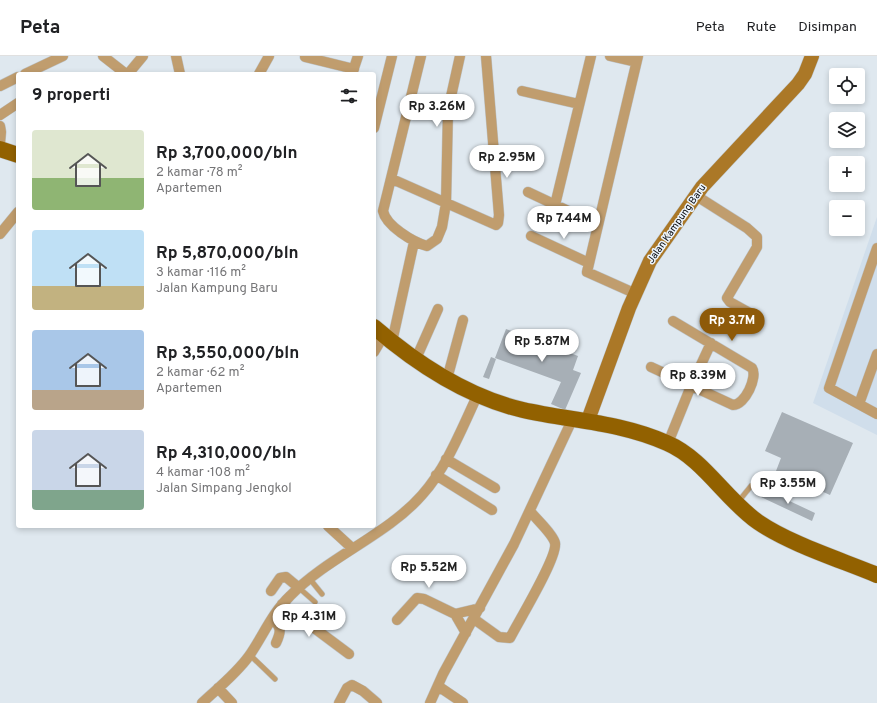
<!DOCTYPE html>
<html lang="id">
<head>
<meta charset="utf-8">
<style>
	:root { --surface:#fff; --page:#f2f2f2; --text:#202124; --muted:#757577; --line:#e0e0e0; --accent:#8e5a09 }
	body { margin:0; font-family:Overpass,sans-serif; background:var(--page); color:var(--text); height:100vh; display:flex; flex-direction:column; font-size:15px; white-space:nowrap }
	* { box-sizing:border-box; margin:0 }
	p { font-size:13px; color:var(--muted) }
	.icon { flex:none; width:22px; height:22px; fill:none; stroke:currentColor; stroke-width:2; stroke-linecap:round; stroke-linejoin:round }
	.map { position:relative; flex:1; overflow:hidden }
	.details { position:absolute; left:16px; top:16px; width:360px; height:456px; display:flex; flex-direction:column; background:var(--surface); border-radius:4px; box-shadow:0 2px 6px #0003 }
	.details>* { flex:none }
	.fabs { position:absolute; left:829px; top:12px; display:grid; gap:8px }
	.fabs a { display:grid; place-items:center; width:36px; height:36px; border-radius:4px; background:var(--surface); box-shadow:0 2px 6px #0003; font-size:20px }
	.price { position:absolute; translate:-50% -34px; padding:0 9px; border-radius:14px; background:#fff; color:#222; font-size:13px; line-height:26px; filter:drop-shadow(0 1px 2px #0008) }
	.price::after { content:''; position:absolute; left:50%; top:24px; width:12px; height:9px; margin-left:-6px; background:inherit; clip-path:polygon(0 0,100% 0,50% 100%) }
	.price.current { background:var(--accent); color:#fff }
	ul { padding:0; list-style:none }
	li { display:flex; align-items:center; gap:12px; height:100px; padding:0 16px }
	li span { display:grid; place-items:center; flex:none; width:112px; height:80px; border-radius:4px; color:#555 }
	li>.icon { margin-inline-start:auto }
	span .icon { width:48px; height:48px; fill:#fffc; stroke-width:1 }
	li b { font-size:17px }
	h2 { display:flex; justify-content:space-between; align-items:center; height:48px; padding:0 16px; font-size:17px }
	header { display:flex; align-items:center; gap:24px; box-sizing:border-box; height:56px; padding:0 20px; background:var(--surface); border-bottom:1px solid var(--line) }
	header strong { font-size:19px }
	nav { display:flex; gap:22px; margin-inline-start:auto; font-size:14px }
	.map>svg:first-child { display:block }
	.built { fill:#d0deeb }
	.building { fill:#a7afb6 }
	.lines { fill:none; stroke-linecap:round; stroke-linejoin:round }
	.lane-casing { stroke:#bdc5cb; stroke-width:6 }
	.street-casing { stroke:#bdc5cb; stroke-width:11 }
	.secondary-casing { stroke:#bdc5cb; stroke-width:15 }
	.primary-casing { stroke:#bdc5cb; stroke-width:17 }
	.lane { stroke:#c09d6e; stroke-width:5 }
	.street { stroke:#c09d6e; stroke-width:10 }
	.secondary { stroke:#ab7827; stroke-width:14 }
	.primary { stroke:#926100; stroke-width:16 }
	.labels { text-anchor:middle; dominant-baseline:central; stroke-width:3; stroke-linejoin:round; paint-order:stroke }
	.street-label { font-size:10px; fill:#0b0d10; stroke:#edf5fd }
</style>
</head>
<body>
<header>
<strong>Peta</strong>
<nav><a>Peta</a><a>Rute</a><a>Disimpan</a></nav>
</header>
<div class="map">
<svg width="877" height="647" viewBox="0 0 877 647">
	<rect width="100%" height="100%" fill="#dfe8ef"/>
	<path class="built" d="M877,161V379L813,347Z"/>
	<path class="building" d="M506,273L578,300L573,314L581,317L565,354L551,348L561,326L495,302Z
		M491,301L496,303L489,323L483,321Z
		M782,356L853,387L830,439L776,415L781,402L765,395Z
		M764,433L815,457L812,465L761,441Z"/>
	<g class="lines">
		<defs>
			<path id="lane" d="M738,446L751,430
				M309,522L322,538
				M298,531L315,546
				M250,599L275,623"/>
			<path id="street" d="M103,0L126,18
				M176,0L180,18
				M421,0L383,155C386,170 413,186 427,190L437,183L442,171L446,147L448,54L460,0
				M610,0L636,6
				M305,1L354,13
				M25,18L63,0
				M128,18L143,0
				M259,18L269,0
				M352,18L358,0
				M0,30L18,21
				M522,35L579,48
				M0,59L18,47
				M0,70L1,76L0,87
				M374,72L392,0
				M392,123L496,169L498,167L499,159L486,0
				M528,136L598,169
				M695,139L747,172L757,181V191L727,242L730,246L757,261
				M555,149L591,0
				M0,178L18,156
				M531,180L589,207
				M877,192L829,332L877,358
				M634,237L587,216L638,0
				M392,286L414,186
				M374,296L384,279
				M415,305L438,253
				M651,311L733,349C745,349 758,321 752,312L673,265
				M447,323L463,264
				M859,348L877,298
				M668,387L691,330L711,287
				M446,403L495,432
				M436,419L492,454
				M328,470L352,492
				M271,535L280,522L286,521L298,531
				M282,548L349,598
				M455,558L466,577
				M272,563C282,571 281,576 276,587
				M474,563L499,581L510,582C518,566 558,501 555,487C553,478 536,463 530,455
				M397,564L417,542L424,543L455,558L480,552
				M438,630L463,647
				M218,632L232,647
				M202,647C218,632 236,618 249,600C263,580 272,557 290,540C328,501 387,479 422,439C447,411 462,372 478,338
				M339,647L347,632L352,629L363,635L377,647
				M430,647L443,618L514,488L573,362"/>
			<path id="secondary" d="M588,364L629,252L650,205L702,131L798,28L805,18L812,0"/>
			<path id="primary" d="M0,93L18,99
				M374,271C417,308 467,341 523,354C572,365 620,366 667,387C704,403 725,443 758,466C790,488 841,504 877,519"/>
		</defs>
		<use href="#lane" class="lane-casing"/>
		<use href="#street" class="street-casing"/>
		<use href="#secondary" class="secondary-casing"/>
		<use href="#primary" class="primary-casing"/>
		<use href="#lane" class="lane"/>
		<use href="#street" class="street"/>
		<use href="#secondary" class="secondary"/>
		<use href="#primary" class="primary"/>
	</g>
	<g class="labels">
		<g class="street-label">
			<text transform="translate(677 168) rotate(-55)">Jalan Kampung Baru</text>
		</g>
	</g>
</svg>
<div class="fabs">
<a><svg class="icon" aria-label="locate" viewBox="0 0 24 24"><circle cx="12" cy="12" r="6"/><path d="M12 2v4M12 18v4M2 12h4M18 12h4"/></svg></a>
<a><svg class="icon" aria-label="layers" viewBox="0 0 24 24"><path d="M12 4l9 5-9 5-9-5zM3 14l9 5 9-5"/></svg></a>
<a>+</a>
<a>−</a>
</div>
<b class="price" style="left:437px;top:72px">Rp 3.26M</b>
<b class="price" style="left:507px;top:123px">Rp 2.95M</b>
<b class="price" style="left:564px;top:184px">Rp 7.44M</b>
<b class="price current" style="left:732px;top:286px">Rp 3.7M</b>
<b class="price" style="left:542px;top:307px">Rp 5.87M</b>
<b class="price" style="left:698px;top:341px">Rp 8.39M</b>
<b class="price" style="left:788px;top:449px">Rp 3.55M</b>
<b class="price" style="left:429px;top:533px">Rp 5.52M</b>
<b class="price" style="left:309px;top:582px">Rp 4.31M</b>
<section class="details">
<h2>9 properti<svg class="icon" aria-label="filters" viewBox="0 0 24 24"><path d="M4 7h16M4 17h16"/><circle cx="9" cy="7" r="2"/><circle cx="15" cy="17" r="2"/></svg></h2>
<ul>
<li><span style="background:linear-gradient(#dfe7d0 60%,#8fb573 0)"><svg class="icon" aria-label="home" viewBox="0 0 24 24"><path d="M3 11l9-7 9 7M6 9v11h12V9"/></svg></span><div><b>Rp 3,700,000/bln</b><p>2 kamar · 78 m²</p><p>Apartemen</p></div></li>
<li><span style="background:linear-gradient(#bfe0f5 70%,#c2b280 0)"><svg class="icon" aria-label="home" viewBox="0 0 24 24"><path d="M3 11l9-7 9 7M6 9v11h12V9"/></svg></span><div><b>Rp 5,870,000/bln</b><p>3 kamar · 116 m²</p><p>Jalan Kampung Baru</p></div></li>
<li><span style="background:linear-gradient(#a9c7e8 75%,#b9a48a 0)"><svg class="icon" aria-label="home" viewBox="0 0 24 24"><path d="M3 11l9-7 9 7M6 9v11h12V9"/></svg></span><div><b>Rp 3,550,000/bln</b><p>2 kamar · 62 m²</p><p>Apartemen</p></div></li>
<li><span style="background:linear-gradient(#c9d6e8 75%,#7fa58c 0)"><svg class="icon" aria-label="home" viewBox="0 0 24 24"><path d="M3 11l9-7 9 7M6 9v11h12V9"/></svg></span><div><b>Rp 4,310,000/bln</b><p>4 kamar · 108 m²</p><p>Jalan Simpang Jengkol</p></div></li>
</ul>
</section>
</div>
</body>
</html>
